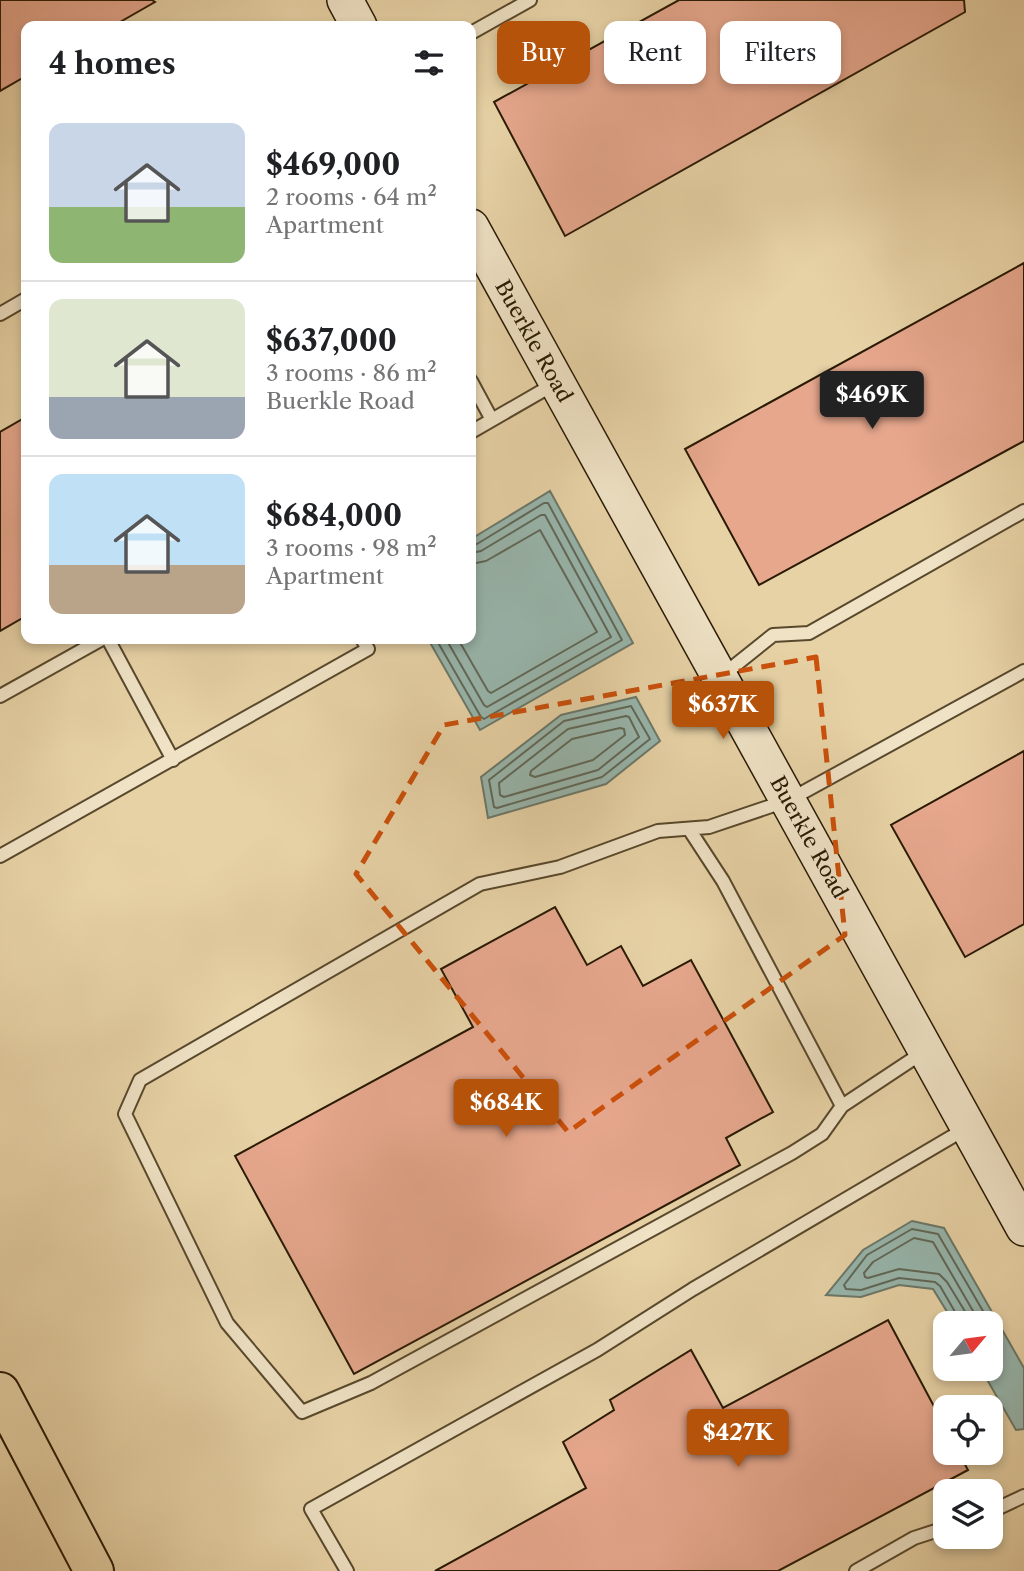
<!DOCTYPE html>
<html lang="en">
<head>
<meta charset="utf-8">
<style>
	:root { --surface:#fff; --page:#f6f6f6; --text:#202124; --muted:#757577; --line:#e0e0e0; --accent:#b45309 }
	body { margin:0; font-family:"Libre Caslon Text",serif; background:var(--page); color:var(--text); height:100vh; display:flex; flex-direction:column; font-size:26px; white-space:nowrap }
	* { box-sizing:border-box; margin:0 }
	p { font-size:23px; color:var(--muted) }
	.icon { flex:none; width:38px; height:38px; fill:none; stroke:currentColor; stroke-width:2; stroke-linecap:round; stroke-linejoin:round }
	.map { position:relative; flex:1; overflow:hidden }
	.drawer { position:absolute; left:21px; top:21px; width:455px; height:623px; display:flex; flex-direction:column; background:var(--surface); border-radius:14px; box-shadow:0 4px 10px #0003 }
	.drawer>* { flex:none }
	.top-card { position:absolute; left:497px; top:21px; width:422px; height:63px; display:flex; gap:14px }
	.needle { width:46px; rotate:61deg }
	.fabs { position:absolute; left:933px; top:1311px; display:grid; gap:14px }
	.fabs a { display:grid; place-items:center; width:70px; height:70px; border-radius:14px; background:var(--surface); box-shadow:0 4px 10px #0003; font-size:35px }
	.price { position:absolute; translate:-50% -60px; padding:0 16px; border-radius:7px; background:var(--accent); color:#fff; font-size:23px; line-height:46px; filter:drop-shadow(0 2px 4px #0008) }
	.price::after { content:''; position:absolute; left:50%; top:42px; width:21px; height:16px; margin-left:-10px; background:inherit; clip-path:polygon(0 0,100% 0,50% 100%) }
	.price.active { background:#222; color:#fff }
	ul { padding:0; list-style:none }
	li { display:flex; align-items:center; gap:21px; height:175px; padding:0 28px }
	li+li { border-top:2px solid var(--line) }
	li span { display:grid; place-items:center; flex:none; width:196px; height:140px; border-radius:14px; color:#555 }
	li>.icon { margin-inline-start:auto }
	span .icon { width:84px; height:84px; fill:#fffc; stroke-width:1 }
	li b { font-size:30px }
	h2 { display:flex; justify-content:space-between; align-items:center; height:84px; padding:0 28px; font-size:30px }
	.chip { padding:0 24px; border-radius:14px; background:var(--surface); box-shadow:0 4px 10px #0003; font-size:24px; line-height:63px }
	.chip.active { background:var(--accent); color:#fff }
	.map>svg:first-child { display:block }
	.water { fill:#97b6ad; stroke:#6b7869; stroke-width:2 }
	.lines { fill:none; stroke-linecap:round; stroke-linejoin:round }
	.shore { stroke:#606858; stroke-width:2 }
	.building { fill:#e6a78d; stroke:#291a04; stroke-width:2 }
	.lane-casing { stroke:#58482c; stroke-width:16 }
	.secondary-casing { stroke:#291a04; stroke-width:38 }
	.highway-casing { stroke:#291a04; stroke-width:42 }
	.lane { stroke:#efe2c5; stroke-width:12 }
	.secondary { stroke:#efe2c5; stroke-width:35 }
	.highway { stroke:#e7d2a6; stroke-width:38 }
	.marked { fill:none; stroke:#cb500b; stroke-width:5; stroke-dasharray:14 9; stroke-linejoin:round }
	.labels { text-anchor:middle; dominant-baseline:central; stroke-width:5; stroke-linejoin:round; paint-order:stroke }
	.street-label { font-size:21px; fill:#291a04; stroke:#efe2c5 }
</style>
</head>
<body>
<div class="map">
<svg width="1024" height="1571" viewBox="0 0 1024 1571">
	<rect width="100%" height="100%" fill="#e7d2a6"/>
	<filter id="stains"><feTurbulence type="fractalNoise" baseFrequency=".00286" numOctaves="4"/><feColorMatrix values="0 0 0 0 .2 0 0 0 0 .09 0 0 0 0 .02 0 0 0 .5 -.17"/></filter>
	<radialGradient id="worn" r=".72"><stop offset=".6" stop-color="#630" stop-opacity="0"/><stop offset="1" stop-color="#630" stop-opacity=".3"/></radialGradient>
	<path class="water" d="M550,491L633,643L480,730L428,639H471V539Z
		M636,697L660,741L606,784L488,818L481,777L561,715Z
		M912,1221L944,1228L1024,1368V1429L1016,1430L981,1369L990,1368V1323H954L933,1289L899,1285L861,1297L826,1295L863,1250Z"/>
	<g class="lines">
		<path class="shore" d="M436,639L481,717L484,719L622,640L548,503H544L477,544L471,545
			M446,639L484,705L487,707L611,637L545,515H541L481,551L471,553
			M458,639L488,691L491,693L597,632L540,530L486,561L471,564
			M631,706L650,739L602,777L497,808L494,807L489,780L564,721Z
			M626,716L629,717L639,737L598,770L504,797L500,795L499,783L568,729Z
			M620,728L624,729L625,735L593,760L535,777L530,775L531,771L572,739Z
			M959,1323L958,1317L940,1286L935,1282L899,1278L861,1290L846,1289L844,1285L867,1255L912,1229L938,1234L990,1323
			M968,1323L966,1313L947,1282L939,1274L899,1269L868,1278L865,1277L864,1273L873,1262L914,1238L933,1242L980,1323"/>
	</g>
	<path class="building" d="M0,0H152L155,2L113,26H26V76L0,91Z
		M679,0H964L965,12L565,236L494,102Z
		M1024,263V441L759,585L685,449Z
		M26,417V616L0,631V432Z
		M1024,751V924L965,957L891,825Z
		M555,907L587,965L621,946L643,986L691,960L773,1112L726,1138L740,1165L354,1374L235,1156L473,1027L441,969Z
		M888,1320L945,1427V1452H958L968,1470L778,1571H435L586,1488L563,1442L614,1410L610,1400L691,1350L723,1408Z"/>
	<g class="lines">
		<defs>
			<path id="lane" d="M471,33L530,0
				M0,314L26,299
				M471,381L492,420
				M471,432L556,383
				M108,639L173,760
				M723,675L773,635L809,633L1024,511
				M0,696L102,639
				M689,829L723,881L842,1106
				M0,856L368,649L362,639
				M925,1051L842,1106L822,1134L792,1153L371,1383L302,1412L227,1323L125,1114L140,1080L480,884L560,867L658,831L709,827L789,800L1024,671
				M990,1512L1024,1496
				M347,1571L311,1509L597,1350L693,1289L965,1129
				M856,1571L914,1538L945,1528"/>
			<path id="secondary" d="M345,0L359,26
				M471,227L1024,1228"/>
			<path id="highway" d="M0,1392L94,1571"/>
		</defs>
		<use href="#lane" class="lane-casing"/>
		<use href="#secondary" class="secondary-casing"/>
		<use href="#highway" class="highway-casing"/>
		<use href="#lane" class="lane"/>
		<use href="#secondary" class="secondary"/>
		<use href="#highway" class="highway"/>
	</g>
	<path class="marked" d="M816,657L845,935L568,1132L356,874L444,725Z"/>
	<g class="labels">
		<g class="street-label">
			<text transform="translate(534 341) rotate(61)">Buerkle Road</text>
			<text transform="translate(809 837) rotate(61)">Buerkle Road</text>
		</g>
	</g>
	<rect width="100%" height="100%" filter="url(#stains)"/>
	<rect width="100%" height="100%" fill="url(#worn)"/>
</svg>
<div class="fabs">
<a><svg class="needle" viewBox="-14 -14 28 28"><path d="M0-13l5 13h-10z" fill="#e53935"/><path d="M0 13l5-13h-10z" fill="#757577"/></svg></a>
<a><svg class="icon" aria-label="locate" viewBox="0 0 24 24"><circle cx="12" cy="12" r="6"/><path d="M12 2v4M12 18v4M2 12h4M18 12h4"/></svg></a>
<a><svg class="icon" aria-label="layers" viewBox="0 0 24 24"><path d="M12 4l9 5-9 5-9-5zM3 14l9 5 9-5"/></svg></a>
</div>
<b class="price active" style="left:872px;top:431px">$469K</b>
<b class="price" style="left:723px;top:741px">$637K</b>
<b class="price" style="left:506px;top:1139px">$684K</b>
<b class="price" style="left:738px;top:1469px">$427K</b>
<div class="top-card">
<a class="chip active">Buy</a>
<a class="chip">Rent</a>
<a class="chip">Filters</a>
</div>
<section class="drawer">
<h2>4 homes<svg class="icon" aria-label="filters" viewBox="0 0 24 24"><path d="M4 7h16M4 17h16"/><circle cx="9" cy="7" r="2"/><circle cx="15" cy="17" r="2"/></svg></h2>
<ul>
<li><span style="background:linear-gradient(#c9d6e8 60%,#8fb573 0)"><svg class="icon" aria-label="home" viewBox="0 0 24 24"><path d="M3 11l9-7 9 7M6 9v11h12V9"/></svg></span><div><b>$469,000</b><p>2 rooms · 64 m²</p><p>Apartment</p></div></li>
<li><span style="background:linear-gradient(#dfe7d0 70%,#9aa5b1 0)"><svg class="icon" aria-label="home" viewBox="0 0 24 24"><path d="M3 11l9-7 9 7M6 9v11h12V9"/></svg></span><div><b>$637,000</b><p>3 rooms · 86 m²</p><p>Buerkle Road</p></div></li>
<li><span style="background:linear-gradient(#bfe0f5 65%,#b9a48a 0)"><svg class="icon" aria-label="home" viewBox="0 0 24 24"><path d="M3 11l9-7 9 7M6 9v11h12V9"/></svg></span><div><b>$684,000</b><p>3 rooms · 98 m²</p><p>Apartment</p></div></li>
</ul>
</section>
</div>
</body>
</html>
